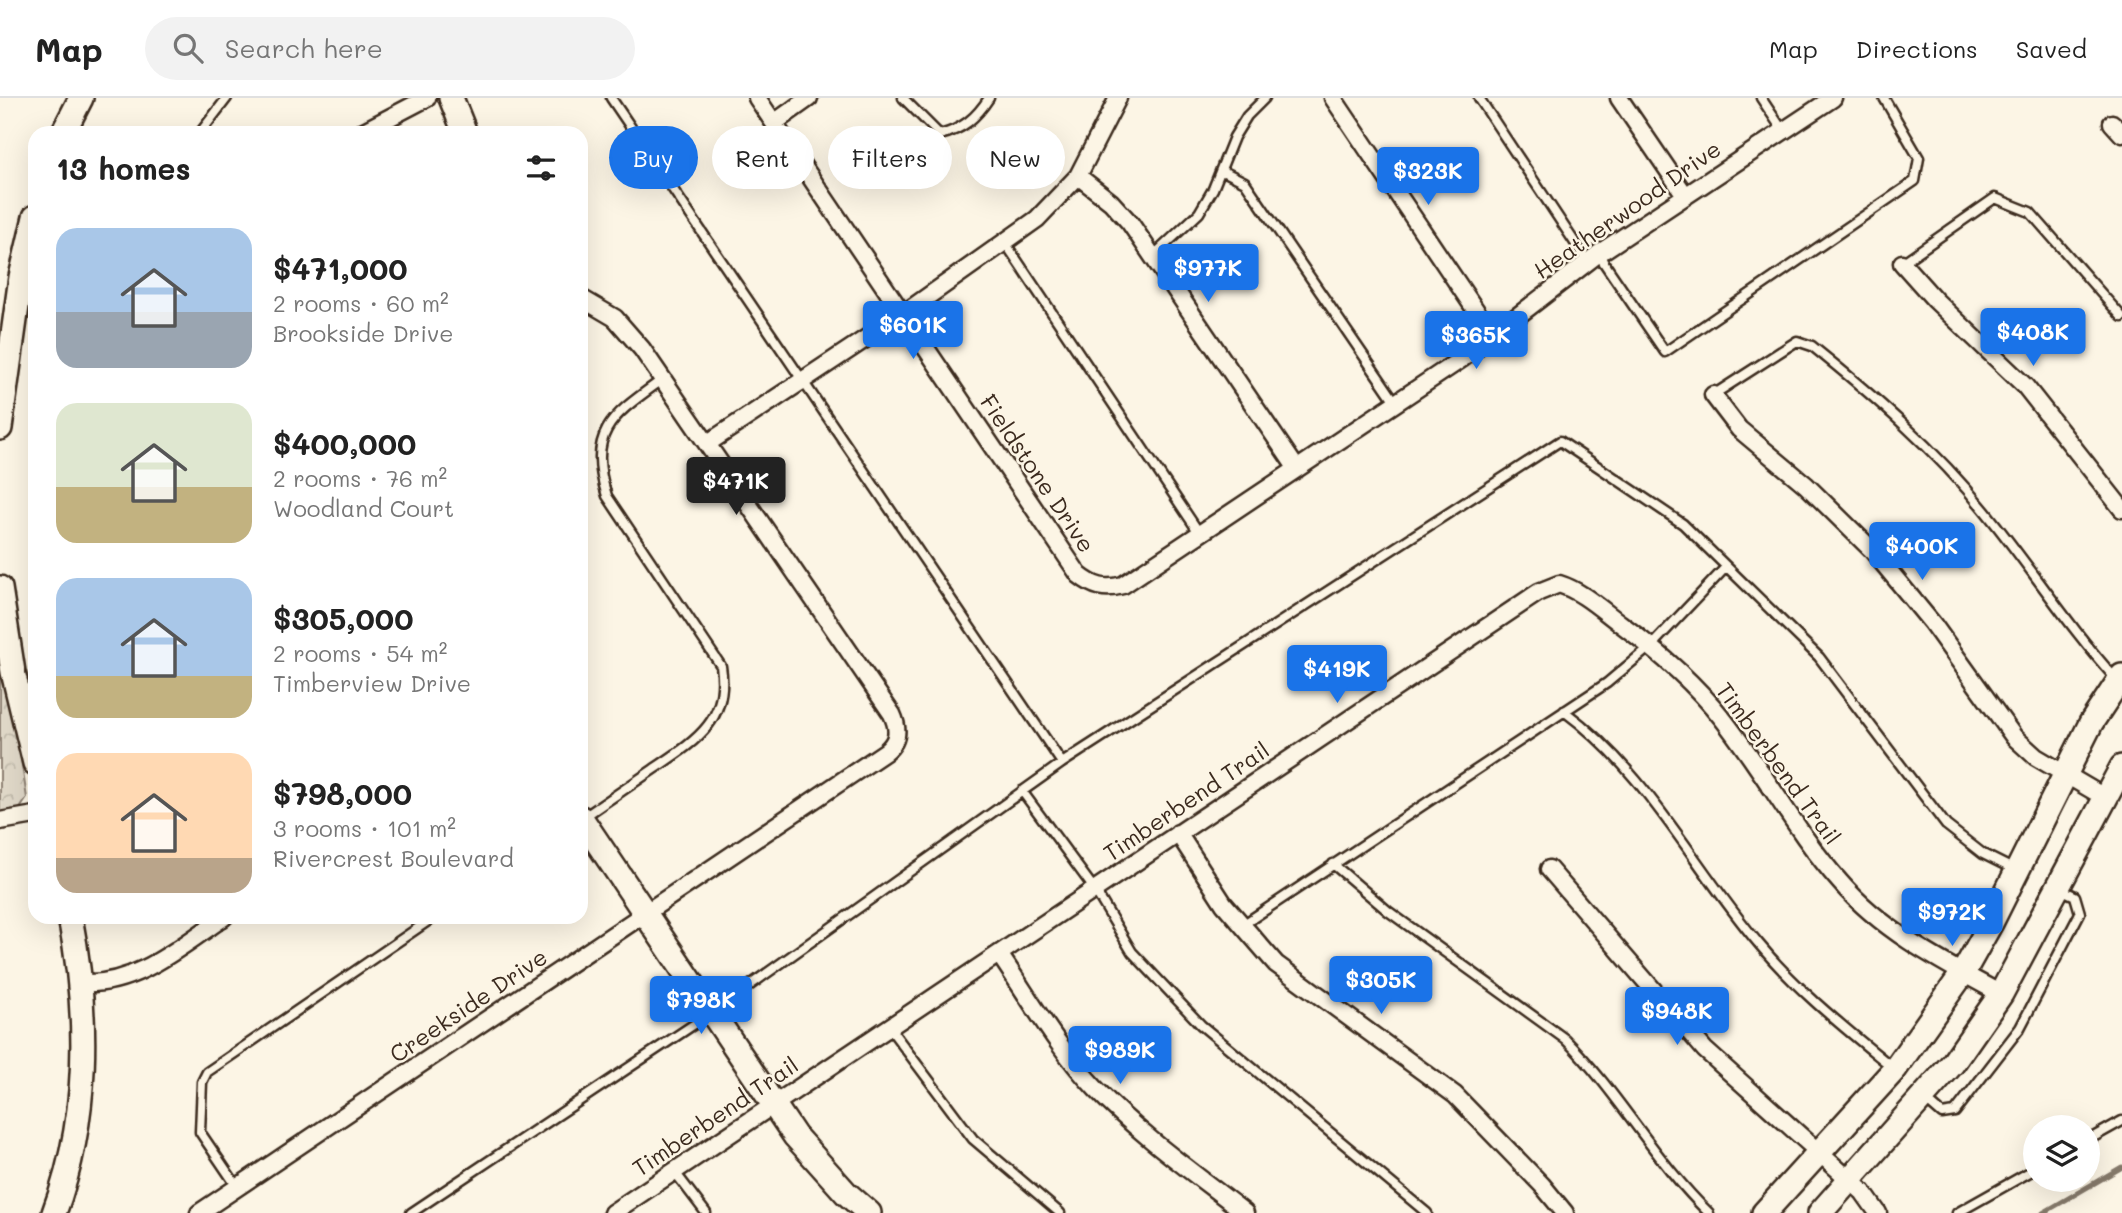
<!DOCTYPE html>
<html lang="en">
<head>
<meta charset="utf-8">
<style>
	:root { --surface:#fff; --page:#f2f2f2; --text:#222; --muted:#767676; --line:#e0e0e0; --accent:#1a73e8 }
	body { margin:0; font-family:Mali,sans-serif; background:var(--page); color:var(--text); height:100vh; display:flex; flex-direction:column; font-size:26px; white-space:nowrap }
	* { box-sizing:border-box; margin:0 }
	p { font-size:23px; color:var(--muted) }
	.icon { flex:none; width:38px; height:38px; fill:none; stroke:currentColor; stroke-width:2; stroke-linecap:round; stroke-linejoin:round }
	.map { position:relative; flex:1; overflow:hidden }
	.drawer { position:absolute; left:28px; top:28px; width:560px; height:798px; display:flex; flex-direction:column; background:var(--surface); border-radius:21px; box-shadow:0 7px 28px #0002 }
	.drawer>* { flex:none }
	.hud { position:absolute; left:609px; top:28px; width:665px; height:63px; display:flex; gap:14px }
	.fabs { position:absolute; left:2023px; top:1017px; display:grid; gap:14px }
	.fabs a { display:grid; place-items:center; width:77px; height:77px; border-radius:50%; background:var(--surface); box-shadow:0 7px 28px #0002; font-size:35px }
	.price { position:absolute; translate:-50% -60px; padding:0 16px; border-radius:7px; background:var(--accent); color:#fff; font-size:23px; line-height:46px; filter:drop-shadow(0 2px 4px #0008) }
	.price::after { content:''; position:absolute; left:50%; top:42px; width:21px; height:16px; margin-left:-10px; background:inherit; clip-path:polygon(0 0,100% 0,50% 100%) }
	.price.on { background:#222; color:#fff }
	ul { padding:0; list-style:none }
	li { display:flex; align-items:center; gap:21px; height:175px; padding:0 28px }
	li span { display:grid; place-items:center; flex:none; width:196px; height:140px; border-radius:21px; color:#555 }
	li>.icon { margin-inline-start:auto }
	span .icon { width:84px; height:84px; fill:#fffc; stroke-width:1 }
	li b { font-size:30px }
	h2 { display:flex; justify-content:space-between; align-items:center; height:84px; padding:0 28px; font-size:30px }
	.tag { padding:0 24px; border-radius:32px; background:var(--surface); box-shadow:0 7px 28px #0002; font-size:24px; line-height:63px }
	.tag.on { background:var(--accent); color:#fff }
	header { display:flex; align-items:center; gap:42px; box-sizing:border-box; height:98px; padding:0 35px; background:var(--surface); border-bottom:2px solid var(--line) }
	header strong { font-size:33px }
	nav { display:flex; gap:38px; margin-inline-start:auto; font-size:24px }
	.search { width:490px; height:63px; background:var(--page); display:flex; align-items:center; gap:18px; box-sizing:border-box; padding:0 24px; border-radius:38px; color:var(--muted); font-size:26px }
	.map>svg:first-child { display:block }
	.forest { fill:url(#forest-crowns); stroke:#8e8173; stroke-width:2 }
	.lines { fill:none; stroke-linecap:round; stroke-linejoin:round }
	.stream { stroke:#85796b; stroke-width:5 }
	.lane-casing { stroke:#3b2a1e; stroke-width:13 }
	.street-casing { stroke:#3b2a1e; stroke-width:21 }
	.secondary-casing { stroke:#3b2a1e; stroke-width:28 }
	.lane { stroke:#fcf5e5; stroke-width:8 }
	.street { stroke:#fcf5e5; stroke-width:16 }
	.secondary { stroke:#fcf5e5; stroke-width:23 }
	.labels { text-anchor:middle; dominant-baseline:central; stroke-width:5; stroke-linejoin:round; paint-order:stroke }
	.street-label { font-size:23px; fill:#3b2a1e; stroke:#fcf5e5 }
</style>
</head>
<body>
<header>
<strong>Map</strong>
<div class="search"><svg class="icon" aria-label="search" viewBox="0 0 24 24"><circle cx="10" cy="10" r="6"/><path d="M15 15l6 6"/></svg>Search here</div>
<nav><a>Map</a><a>Directions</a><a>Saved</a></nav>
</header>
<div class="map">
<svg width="2122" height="1115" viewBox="0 0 2122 1115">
	<defs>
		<pattern id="forest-crowns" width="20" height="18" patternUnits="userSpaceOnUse" patternTransform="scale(1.75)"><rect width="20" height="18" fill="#e0d8c8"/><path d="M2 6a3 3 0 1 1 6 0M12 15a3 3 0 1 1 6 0" fill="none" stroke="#c1baab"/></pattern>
	</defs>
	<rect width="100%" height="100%" fill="#fcf5e5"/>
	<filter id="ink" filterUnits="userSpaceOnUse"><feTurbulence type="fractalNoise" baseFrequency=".0143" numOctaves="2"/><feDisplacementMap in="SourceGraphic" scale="14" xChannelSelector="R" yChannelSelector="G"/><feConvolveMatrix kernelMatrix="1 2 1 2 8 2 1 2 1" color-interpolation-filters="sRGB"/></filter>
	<g filter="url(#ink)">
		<path class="forest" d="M0,524L27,700L19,712L0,714Z"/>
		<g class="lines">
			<path class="stream" d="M2043,1115L2122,1069"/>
			<defs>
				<path id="lane" d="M611,0L1062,665
					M903,0L940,37C963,31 976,20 989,0
					M1479,0L1587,163
					M1761,0L1783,33
					M200,35L227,0
					M1221,72L1245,84L1396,305
					M1004,143L1200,436
					M1598,156L1665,254L1915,83L1919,60L1884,0
					M1153,158L1199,115L1213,91L1234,39L1247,18L1265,0
					M1902,165L1995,100L2030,114L2122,219
					M1713,297L1797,243L1812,248C1874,298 1935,351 1985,413C2030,468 2068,528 2116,581
					M1564,613C1648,675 1693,768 1759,846C1798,893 1846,931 1892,969
					M1022,693L1095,792L1132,854L1201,927L1427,1115
					M584,719C606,704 629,688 651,673C692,645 730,625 721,568L607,398C586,332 614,317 663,281
					M1333,766L1388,813L1565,941C1619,995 1655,1063 1709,1115
					M1241,828L1607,585L1651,548L1726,469
					M889,929L973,1041L1060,1115
					M1926,1002L1942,1016L1955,1014L2020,930L2080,815L2075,798L2058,790
					M2088,1042L2122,1023
					M674,1073L706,1115
					M238,1090L200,1034L202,984L207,974L434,819
					M411,1115L711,915L1062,665L1560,343L1683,426L1819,559L1946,727L1983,756L2015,772
					M1957,1115L2035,1071"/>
				<path id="street" d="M757,0L1079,477C1094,489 1105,492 1123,487L1463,260L1598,156L1833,0
					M1333,0L1493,238
					M1619,0L1685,97
					M774,25L809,0
					M2112,25L2122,36
					M360,35L427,0
					M1078,78L1111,104L1130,125L1297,371
					M1902,165L1935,202L2025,288L2122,411
					M1713,297L1739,331L1806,387L1873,453L1932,525L2014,639L2036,659L2104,699
					M708,345L903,216L1037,121L1078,78L1118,0
					M0,723L35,717
					M1178,735L1224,806L1276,866L1455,997L1542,1087L1565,1115
					M1549,771L1705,952L1863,1094L1878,1115
					M999,856C1030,901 1058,951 1096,991C1141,1038 1194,1075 1245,1115
					M80,885C135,889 181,848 224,819
					M199,1115L885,654C899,643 899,631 892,616L642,251L615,220L581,200
					M612,1115L1539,494L1559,486C1582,493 1602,512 1621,526C1659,554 1693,583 1722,620C1764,673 1795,733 1840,784C1883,834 1944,865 2001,896"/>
				<path id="secondary" d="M451,0L465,35
					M63,35L81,0
					M0,330L21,179L35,119
					M0,490L13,574L35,665
					M581,720L795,1038L846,1095L869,1115
					M54,1115C89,1021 89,917 70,819
					M1764,1115L1895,971L1963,875L1991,825L2091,625L2122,578
					M1820,1115L1953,965L2001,896L2122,669"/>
			</defs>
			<use href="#lane" class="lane-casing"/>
			<use href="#street" class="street-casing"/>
			<use href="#secondary" class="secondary-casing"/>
			<use href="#lane" class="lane"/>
			<use href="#street" class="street"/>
			<use href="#secondary" class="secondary"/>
		</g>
	</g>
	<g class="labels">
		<g class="street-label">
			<text transform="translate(1627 111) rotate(-35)">Heatherwood Drive</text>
			<text transform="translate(1038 375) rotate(56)">Fieldstone Drive</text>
			<text transform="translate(1779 665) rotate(54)">Timberbend Trail</text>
			<text transform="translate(1186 703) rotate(-34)">Timberbend Trail</text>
			<text transform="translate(468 907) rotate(-34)">Creekside Drive</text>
			<text transform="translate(715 1018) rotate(-34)">Timberbend Trail</text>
		</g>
	</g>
</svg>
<div class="fabs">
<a><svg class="icon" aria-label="layers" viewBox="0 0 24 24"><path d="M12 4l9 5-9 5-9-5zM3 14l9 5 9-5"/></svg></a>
</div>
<b class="price" style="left:1428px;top:109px">$323K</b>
<b class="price" style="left:1208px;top:206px">$977K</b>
<b class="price" style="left:913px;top:263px">$601K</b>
<b class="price" style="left:2033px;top:270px">$408K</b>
<b class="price" style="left:1476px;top:273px">$365K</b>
<b class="price on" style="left:736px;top:419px">$471K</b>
<b class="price" style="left:1922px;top:484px">$400K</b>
<b class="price" style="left:1337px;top:607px">$419K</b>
<b class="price" style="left:1952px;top:850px">$972K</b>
<b class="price" style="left:1381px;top:918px">$305K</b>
<b class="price" style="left:701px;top:938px">$798K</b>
<b class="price" style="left:1677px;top:949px">$948K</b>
<b class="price" style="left:1120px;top:988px">$989K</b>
<div class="hud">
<a class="tag on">Buy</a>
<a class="tag">Rent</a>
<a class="tag">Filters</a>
<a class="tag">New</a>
</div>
<section class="drawer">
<h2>13 homes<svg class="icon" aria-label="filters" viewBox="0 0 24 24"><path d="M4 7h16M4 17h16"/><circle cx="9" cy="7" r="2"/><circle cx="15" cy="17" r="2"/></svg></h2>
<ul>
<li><span style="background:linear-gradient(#a9c7e8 60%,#9aa5b1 0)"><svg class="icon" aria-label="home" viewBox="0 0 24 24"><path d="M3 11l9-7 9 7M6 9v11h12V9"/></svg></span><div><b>$471,000</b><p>2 rooms · 60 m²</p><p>Brookside Drive</p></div></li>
<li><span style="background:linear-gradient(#dfe7d0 60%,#c2b280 0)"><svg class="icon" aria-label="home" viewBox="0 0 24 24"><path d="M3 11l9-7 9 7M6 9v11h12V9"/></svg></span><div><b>$400,000</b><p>2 rooms · 76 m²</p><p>Woodland Court</p></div></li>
<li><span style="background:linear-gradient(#a9c7e8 70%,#c2b280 0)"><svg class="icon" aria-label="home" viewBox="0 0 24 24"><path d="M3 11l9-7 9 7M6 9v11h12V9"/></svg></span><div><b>$305,000</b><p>2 rooms · 54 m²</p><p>Timberview Drive</p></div></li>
<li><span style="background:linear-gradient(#ffd9b3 75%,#b9a48a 0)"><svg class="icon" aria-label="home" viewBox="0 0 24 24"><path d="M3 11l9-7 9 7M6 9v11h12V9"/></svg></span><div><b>$798,000</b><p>3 rooms · 101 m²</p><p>Rivercrest Boulevard</p></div></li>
</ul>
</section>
</div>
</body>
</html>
